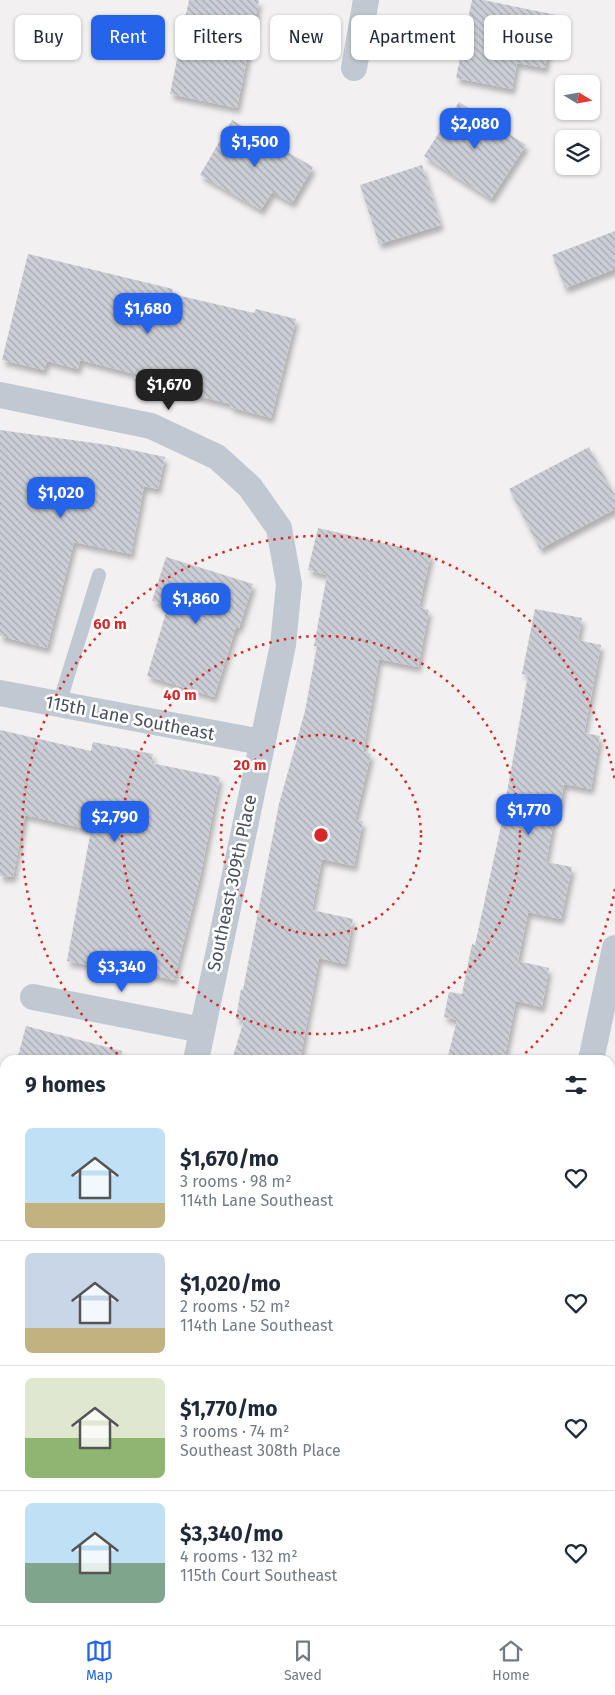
<!DOCTYPE html>
<html lang="en">
<head>
<meta charset="utf-8">
<style>
	:root { --surface:#fff; --page:#f6f6f7; --text:#1f2937; --muted:#747a83; --line:#e0e1e3; --accent:#2563eb }
	body { margin:0; font-family:"Fira Sans",sans-serif; background:var(--page); color:var(--text); height:100vh; display:flex; flex-direction:column; font-size:19px; white-space:nowrap }
	* { box-sizing:border-box; margin:0 }
	p { font-size:16px; color:var(--muted) }
	.icon { flex:none; width:28px; height:28px; fill:none; stroke:currentColor; stroke-width:2; stroke-linecap:round; stroke-linejoin:round }
	.map { position:relative; flex:1; overflow:hidden }
	.sheet { position:absolute; left:0px; top:1055px; width:615px; height:570px; display:flex; flex-direction:column; background:var(--surface); border-radius:15px 15px 0 0; box-shadow:0 1px 4px #0004 }
	.sheet>* { flex:none }
	.top-card { position:absolute; left:15px; top:15px; width:585px; height:45px; display:flex; gap:10px }
	.needle { width:32px; rotate:101deg }
	.tools { position:absolute; left:555px; top:75px; display:grid; gap:10px }
	.tools a { display:grid; place-items:center; width:45px; height:45px; border-radius:8px; background:var(--surface); box-shadow:0 1px 4px #0004; font-size:25px }
	.price { position:absolute; translate:-50% -42px; padding:0 11px; border-radius:10px; background:var(--accent); color:#fff; font-size:16px; line-height:32px; filter:drop-shadow(0 1px 2px #0008) }
	.price::after { content:''; position:absolute; left:50%; top:30px; width:15px; height:11px; margin-left:-8px; background:inherit; clip-path:polygon(0 0,100% 0,50% 100%) }
	.price.selected { background:#222; color:#fff }
	ul { padding:0; list-style:none }
	li { display:flex; align-items:center; gap:15px; height:125px; padding:0 25px }
	li+li { border-top:1px solid var(--line) }
	li span { display:grid; place-items:center; flex:none; width:140px; height:100px; border-radius:8px; color:#555 }
	li>.icon { margin-inline-start:auto }
	span .icon { width:60px; height:60px; fill:#fffc; stroke-width:1 }
	li b { font-size:21px }
	h2 { display:flex; justify-content:space-between; align-items:center; height:60px; padding:0 25px; font-size:21px }
	.tag { padding:0 18px; border-radius:8px; background:var(--surface); box-shadow:0 1px 4px #0004; font-size:18px; line-height:45px }
	.tag.selected { background:var(--accent); color:#fff }
	.dock { display:flex; justify-content:space-around; align-items:center; height:70px; border-top:1px solid var(--line); background:var(--surface); font-size:14px; color:var(--muted) }
	.dock a { display:grid; justify-items:center; gap:2px }
	.dock .selected { color:var(--accent) }
	.map>svg:first-child { display:block }
	.education { fill:#e3e1e2 }
	.park { fill:url(#park-crowns) }
	.building { fill:url(#building-back-hatch); filter:url(#shadow) }
	.lines { fill:none; stroke-linecap:round; stroke-linejoin:round }
	.service { stroke:#c0c9d2; stroke-width:14 }
	.minor { stroke:#c0c9d2; stroke-width:26 }
	.tertiary { stroke:#c0c9d2; stroke-width:28 }
	.ring { fill:none; stroke:#d62828; stroke-width:2.5; stroke-dasharray:2.5 5 }
	.labels { text-anchor:middle; dominant-baseline:central; stroke-width:5; stroke-linejoin:round; paint-order:stroke }
	.street-label { font-size:18px; fill:#47515e; stroke:#fff }
	.centre { fill:#d62828; stroke:#fff; stroke-width:2.5 }
	.ring-label { font-size:15px; text-anchor:middle; font-weight:bold; fill:#d62828; stroke:#fff; stroke-width:5; stroke-linejoin:round; paint-order:stroke }
</style>
</head>
<body>
<div class="map">
<svg width="615" height="1625" viewBox="0 0 615 1625">
	<defs>
		<pattern id="park-crowns" width="20" height="18" patternUnits="userSpaceOnUse" patternTransform="scale(1.25)"><rect width="20" height="18" fill="#bdf1d6"/><path d="M2 6a3 3 0 1 1 6 0M12 15a3 3 0 1 1 6 0" fill="none" stroke="#a4d0ba"/></pattern>
		<pattern id="building-back-hatch" width="6" height="6" patternUnits="userSpaceOnUse" patternTransform="scale(1.25)"><rect width="6" height="6" fill="#ccced5"/><path d="M-1 5l2 2M0 0l6 6M5-1l2 2" fill="none" stroke="#a7aab0"/></pattern>
		<filter id="shadow"><feDropShadow dx="3" dy="5.5" stdDeviation="2.5" flood-color="#0004"/></filter>
	</defs>
	<rect width="100%" height="100%" fill="#f2f0f0"/>
	<path class="education" d="M615,1407V1625H570L571,1620H610V1431Z"/>
	<path class="park" d="M452,1620H571L570,1625H450Z"/>
	<path class="building" d="M189,0H259L237,108L170,94Z
		M472,0H483L556,15L545,68L517,63L512,89L456,78Z
		M459,102L526,145L491,199L424,156Z
		M232,120L313,167L292,203L272,192L261,210L200,175Z
		M422,165L441,225L379,244L360,185Z
		M615,231V269L565,288L552,255Z
		M28,254L173,289L172,294L254,313L256,309L296,319L271,418L230,407L231,404L134,381L135,374L80,360L78,369L47,361L44,370L2,360Z
		M0,430L108,445L165,457L158,489L144,486L131,554L74,542L47,648L0,636Z
		M589,447L615,496V509L540,549L509,489Z
		M318,528L431,554L419,607L429,610L418,667L379,659L363,752L371,754L355,820L363,821L354,866L322,859L312,910L353,919L345,964L319,958L300,1060H232L244,1020L236,1019L241,989L243,990L279,804L305,711L317,646H314L327,575L308,570Z
		M166,557L253,584L239,628L236,627L214,697L147,676L168,606L152,601Z
		M535,609L582,618L578,640L601,645L584,733L600,736L591,789L564,784L559,810L556,809L546,862L572,867L561,919L528,912L518,961L549,968L542,1007L516,1001L504,1060H447L457,1020L444,1017L449,992L462,994L472,944L475,945L501,826L528,675L522,674Z
		M0,730L91,751L93,742L153,754L151,763L220,777L200,877L174,980L111,966V969L67,961L91,830L25,815L13,877L0,876Z
		M26,1026L122,1051L121,1060H17Z"/>
	<g class="lines">
		<path class="service" d="M59,704L99,575
			M30,1625L32,1620"/>
		<path class="minor" d="M354,68L366,0
			M0,395L151,426L217,457L250,487L279,528L289,584L283,645L196,1060
			M0,693L261,742
			M33,997L202,1030
			M591,1060L615,948
			M406,1625L408,1620"/>
		<path class="tertiary" d="M0,1215L5,1216
			M610,1348L615,1349"/>
	</g>
	<g class="ring">
		<circle cx="321" cy="835" r="100"/>
		<circle cx="321" cy="835" r="199"/>
		<path d="M615 889A299 299 0 0 1 519 1059M123 1059A299 299 0 1 1 615 781"/>
	</g>
	<g class="labels">
		<g class="street-label">
			<text transform="translate(130 718) rotate(11)">115th Lane Southeast</text>
			<text transform="translate(232 883) rotate(-78)">Southeast 309th Place</text>
		</g>
	</g>
	<circle cx="321" cy="835" r="8" class="centre"/>
	<g class="ring-label">
		<text x="110" y="629">60 m</text>
		<text x="180" y="700">40 m</text>
		<text x="250" y="770">20 m</text>
	</g>
</svg>
<div class="tools">
<a><svg class="needle" viewBox="-14 -14 28 28"><path d="M0-13l5 13h-10z" fill="#e53935"/><path d="M0 13l5-13h-10z" fill="#747a83"/></svg></a>
<a><svg class="icon" aria-label="layers" viewBox="0 0 24 24"><path d="M12 4l9 5-9 5-9-5zM3 14l9 5 9-5"/></svg></a>
</div>
<b class="price" style="left:475px;top:150px">$2,080</b>
<b class="price" style="left:255px;top:168px">$1,500</b>
<b class="price" style="left:148px;top:335px">$1,680</b>
<b class="price selected" style="left:169px;top:411px">$1,670</b>
<b class="price" style="left:61px;top:519px">$1,020</b>
<b class="price" style="left:196px;top:625px">$1,860</b>
<b class="price" style="left:529px;top:836px">$1,770</b>
<b class="price" style="left:115px;top:843px">$2,790</b>
<b class="price" style="left:122px;top:993px">$3,340</b>
<div class="top-card">
<a class="tag">Buy</a>
<a class="tag selected">Rent</a>
<a class="tag">Filters</a>
<a class="tag">New</a>
<a class="tag">Apartment</a>
<a class="tag">House</a>
</div>
<section class="sheet">
<h2>9 homes<svg class="icon" aria-label="filters" viewBox="0 0 24 24"><path d="M4 7h16M4 17h16"/><circle cx="9" cy="7" r="2"/><circle cx="15" cy="17" r="2"/></svg></h2>
<ul>
<li><span style="background:linear-gradient(#bfe0f5 75%,#c2b280 0)"><svg class="icon" aria-label="home" viewBox="0 0 24 24"><path d="M3 11l9-7 9 7M6 9v11h12V9"/></svg></span><div><b>$1,670/mo</b><p>3 rooms · 98 m²</p><p>114th Lane Southeast</p></div><svg class="icon" aria-label="heart" viewBox="0 0 24 24"><path d="M12 20l-8-8c-3-5 5-10 8-4 3-6 11-1 8 4z"/></svg></li>
<li><span style="background:linear-gradient(#c9d6e8 75%,#c2b280 0)"><svg class="icon" aria-label="home" viewBox="0 0 24 24"><path d="M3 11l9-7 9 7M6 9v11h12V9"/></svg></span><div><b>$1,020/mo</b><p>2 rooms · 52 m²</p><p>114th Lane Southeast</p></div><svg class="icon" aria-label="heart" viewBox="0 0 24 24"><path d="M12 20l-8-8c-3-5 5-10 8-4 3-6 11-1 8 4z"/></svg></li>
<li><span style="background:linear-gradient(#dfe7d0 60%,#8fb573 0)"><svg class="icon" aria-label="home" viewBox="0 0 24 24"><path d="M3 11l9-7 9 7M6 9v11h12V9"/></svg></span><div><b>$1,770/mo</b><p>3 rooms · 74 m²</p><p>Southeast 308th Place</p></div><svg class="icon" aria-label="heart" viewBox="0 0 24 24"><path d="M12 20l-8-8c-3-5 5-10 8-4 3-6 11-1 8 4z"/></svg></li>
<li><span style="background:linear-gradient(#bfe0f5 60%,#7fa58c 0)"><svg class="icon" aria-label="home" viewBox="0 0 24 24"><path d="M3 11l9-7 9 7M6 9v11h12V9"/></svg></span><div><b>$3,340/mo</b><p>4 rooms · 132 m²</p><p>115th Court Southeast</p></div><svg class="icon" aria-label="heart" viewBox="0 0 24 24"><path d="M12 20l-8-8c-3-5 5-10 8-4 3-6 11-1 8 4z"/></svg></li>
</ul>
</section>
</div>
<nav class="dock">
<a class="selected"><svg class="icon" aria-label="map" viewBox="0 0 24 24"><path d="M3 6l6-2 6 2 6-2v14l-6 2-6-2-6 2zM9 4v14M15 6v14"/></svg>Map</a>
<a><svg class="icon" aria-label="saved" viewBox="0 0 24 24"><path d="M7 4h10v16l-5-4-5 4z"/></svg>Saved</a>
<a><svg class="icon" aria-label="home" viewBox="0 0 24 24"><path d="M3 11l9-7 9 7M6 9v11h12V9"/></svg>Home</a>
</nav>
</body>
</html>
